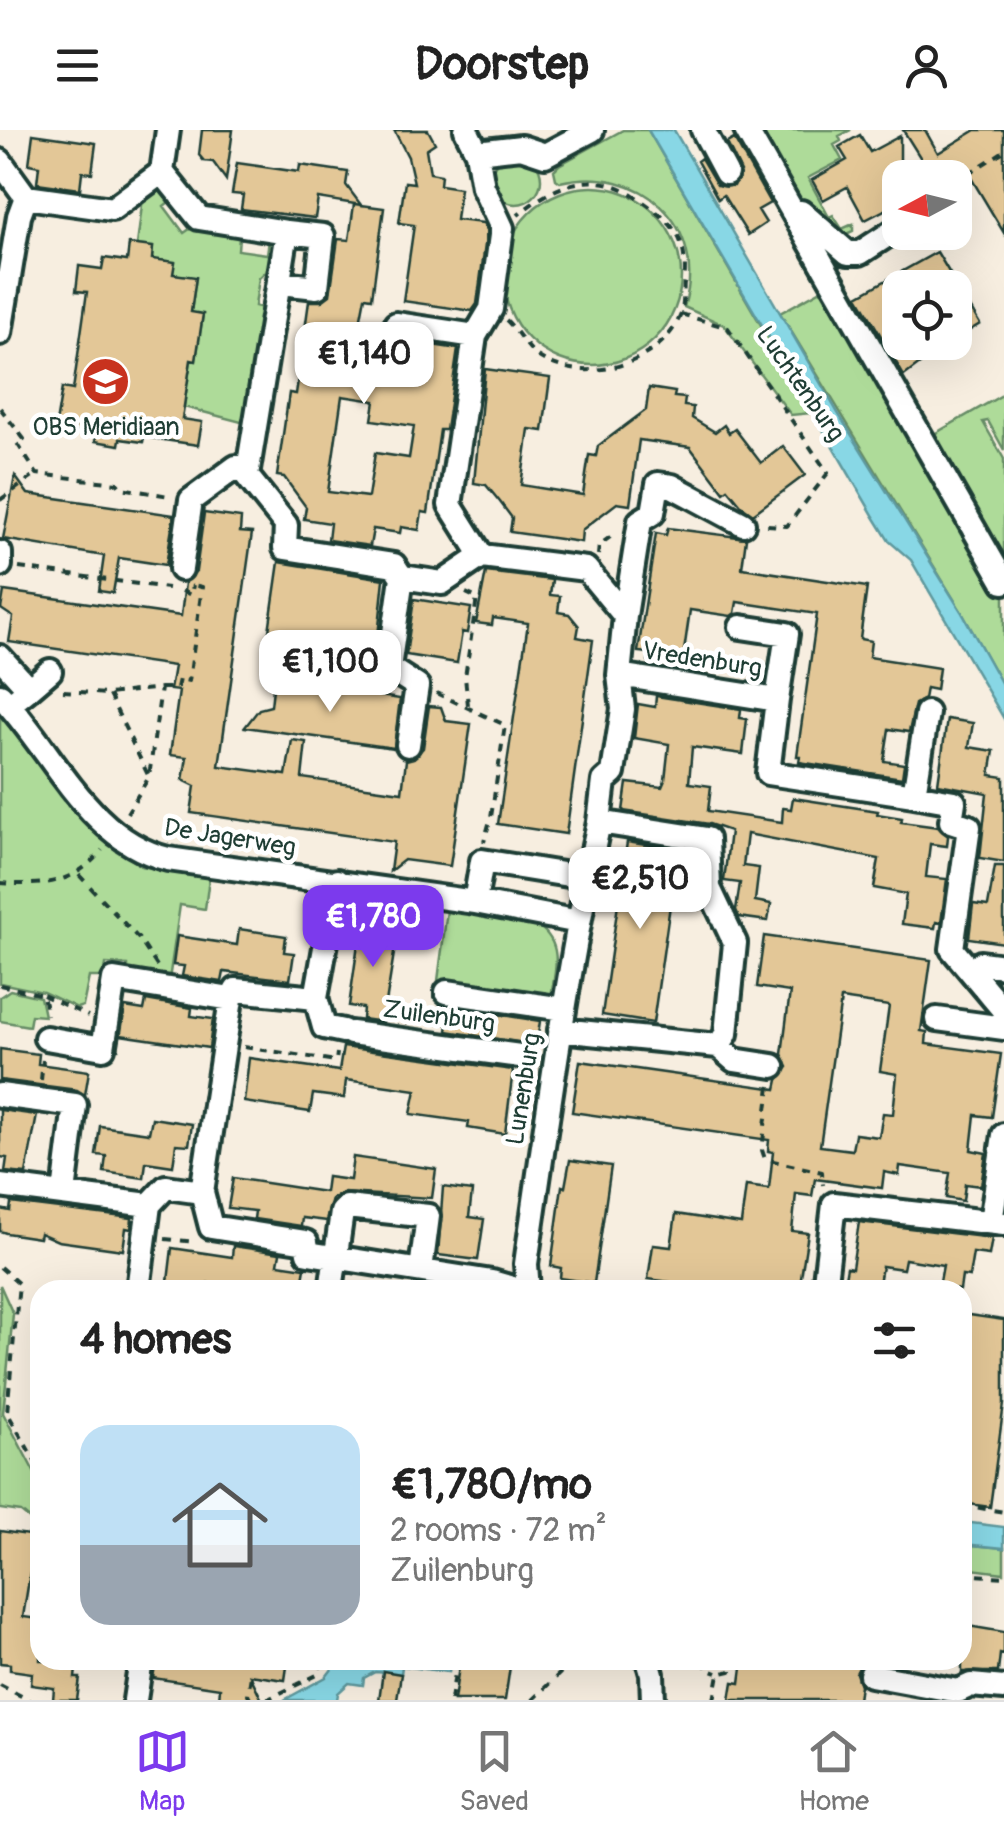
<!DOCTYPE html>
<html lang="en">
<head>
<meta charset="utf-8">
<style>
	:root { --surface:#fff; --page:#f6f6f6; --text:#222; --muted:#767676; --line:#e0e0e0; --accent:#7c3aed }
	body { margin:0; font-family:Pangolin,sans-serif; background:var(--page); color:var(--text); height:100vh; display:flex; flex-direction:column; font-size:38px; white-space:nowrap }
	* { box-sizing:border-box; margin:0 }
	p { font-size:32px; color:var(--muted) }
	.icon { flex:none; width:55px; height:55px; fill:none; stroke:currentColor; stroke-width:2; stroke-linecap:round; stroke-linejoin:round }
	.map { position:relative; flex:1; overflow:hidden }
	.side { position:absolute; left:30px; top:1150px; width:942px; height:390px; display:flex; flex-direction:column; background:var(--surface); border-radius:30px; box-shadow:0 10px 40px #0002 }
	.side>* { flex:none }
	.needle { width:65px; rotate:263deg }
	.controls { position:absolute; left:882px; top:30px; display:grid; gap:20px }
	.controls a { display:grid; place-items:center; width:90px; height:90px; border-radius:20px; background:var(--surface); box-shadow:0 10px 40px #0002; font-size:50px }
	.price { position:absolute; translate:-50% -85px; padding:0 22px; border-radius:20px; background:#fff; color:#222; font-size:32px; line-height:65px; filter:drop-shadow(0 2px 5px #0008) }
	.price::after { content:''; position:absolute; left:50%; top:60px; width:30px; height:22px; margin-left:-15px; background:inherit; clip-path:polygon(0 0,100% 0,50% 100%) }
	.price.selected { background:var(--accent); color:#fff }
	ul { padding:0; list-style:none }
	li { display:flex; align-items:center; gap:30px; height:250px; padding:0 50px }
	li span { display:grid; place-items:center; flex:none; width:280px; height:200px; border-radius:30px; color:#555 }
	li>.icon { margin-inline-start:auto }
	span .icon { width:120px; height:120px; fill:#fffc; stroke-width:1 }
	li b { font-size:42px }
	h2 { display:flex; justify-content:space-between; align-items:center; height:120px; padding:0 50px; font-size:42px }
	header { display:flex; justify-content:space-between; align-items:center; height:130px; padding:0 50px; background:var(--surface); font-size:45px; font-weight:700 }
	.dock { display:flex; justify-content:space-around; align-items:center; height:140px; border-top:2px solid var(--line); background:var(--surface); font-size:28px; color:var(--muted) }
	.dock a { display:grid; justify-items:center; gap:5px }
	.dock .selected { color:var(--accent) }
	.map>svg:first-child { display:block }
	.green { fill:#aedb99; stroke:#668c66; stroke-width:2.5 }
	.water { fill:#88d7e5; stroke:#5e999e; stroke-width:2.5 }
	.building { fill:#e3c797; stroke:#1f3d34; stroke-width:2.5; fill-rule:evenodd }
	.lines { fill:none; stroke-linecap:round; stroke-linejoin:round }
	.minor-casing { stroke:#1f3d34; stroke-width:30 }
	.path { stroke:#1f3d34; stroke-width:4; stroke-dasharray:8 8; stroke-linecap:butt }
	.minor { stroke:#fff; stroke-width:22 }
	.labels { text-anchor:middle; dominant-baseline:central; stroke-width:9; stroke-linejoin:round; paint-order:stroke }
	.street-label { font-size:25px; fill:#1f3d34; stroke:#fff }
	.poi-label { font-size:25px; fill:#1f3d34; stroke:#fff }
</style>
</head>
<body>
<header><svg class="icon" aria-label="menu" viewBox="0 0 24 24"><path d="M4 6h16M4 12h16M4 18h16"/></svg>Doorstep<svg class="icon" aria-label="person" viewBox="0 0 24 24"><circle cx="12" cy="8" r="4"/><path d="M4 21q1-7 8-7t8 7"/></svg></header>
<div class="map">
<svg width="1004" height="1570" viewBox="0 0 1004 1570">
	<rect width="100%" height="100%" fill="#f7eee0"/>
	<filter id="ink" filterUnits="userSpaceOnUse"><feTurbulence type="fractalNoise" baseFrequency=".01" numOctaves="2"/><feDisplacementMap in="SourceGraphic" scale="20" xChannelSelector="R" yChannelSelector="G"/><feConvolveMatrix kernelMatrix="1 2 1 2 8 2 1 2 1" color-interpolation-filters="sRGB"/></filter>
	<g filter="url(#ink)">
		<path class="green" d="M623,0H648L812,283L791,285L724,195L684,177C709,95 640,33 560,52L556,49L554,40L559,35Z
			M754,0H851L839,6L841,11L834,15L842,30L808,48L829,87L833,85L842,99L853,94V101L844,105C795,70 782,54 754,0Z
			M491 49a25 25 0 1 1 50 0a25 25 0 1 1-50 0Z
			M166,57L174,68L164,76L184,103L194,96L239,106L238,120L267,124L269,110L280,113L276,143H264L259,148L255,176L268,179L245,293L184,277L191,230H196L203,185L191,182L196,148L173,144L174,132L152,129L153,117L137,115L143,67Z
			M503 146a89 89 0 1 1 178 0a89 89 0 1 1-178 0Z
			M825,158L1004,461V558L961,481L780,183Z
			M1004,264V320L988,291L983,292L1004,329V427L929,307Z
			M0,584L102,708L141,736L209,748L205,779L180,775L169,850L128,845V835L106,834L104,847H89L83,876L77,878L43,862L0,853Z
			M447,780L538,796C563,813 556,839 551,866L438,851Z
			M10,860L40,867L44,886L31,885L29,896L0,891V867Z
			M0,1155L13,1184L3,1283L40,1353V1392L37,1395L21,1382L0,1379Z
			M962,1414L1004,1418V1443L963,1438Z"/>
		<path class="water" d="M648,0H674L838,283L961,481L1004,558V589L911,430L889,411L873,385Z
			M963,1392L1004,1397V1418L963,1414Z
			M339,1530H450L449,1542L402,1536L401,1544L375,1542L364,1548L363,1555L349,1553L338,1563L337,1570H284L326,1547Z"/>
		<path class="building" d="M202,0H233L226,50L213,32L204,31L199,25Z
			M394,0H428L435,13L426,19L430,43L441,45L440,55L460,58L456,90L483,93L487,100L477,174L472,181L403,171L414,95L399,93L405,52L414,53L408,27Z
			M903,0H925L938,23L976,0H1004V103L964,36L945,48H933Z
			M33,4L96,13L92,43L82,42L80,59L37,53L39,36L29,34Z
			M860,5L870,22L900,6V72L865,90L847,57L823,70L812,50L847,30L839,17Z
			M734,9L770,73L758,80L766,93L748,105L723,65L718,69L697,31L701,28L717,55L734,56L741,42L727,13Z
			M237,33L299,42L300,35L348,42L346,55L361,75L318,68L315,88L241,79L243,65L232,64Z
			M354,74L384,78L372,168L365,167L359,198L384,202L394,209L458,219L446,300H440L428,383L422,382L419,400L401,397L400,403L373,399L370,416L328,410L330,393L304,389L306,377L284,347L277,346L289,263L296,264L309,171H322L330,165L338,109L349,110ZM342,266L375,271L372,290L414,296L409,328L375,323L368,367L328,362Z
			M129,114L153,117L152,129L175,132L173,144L196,147L191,182L203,184L196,231L191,230L182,289L202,292L198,315L144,307L143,312L120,309L119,315L95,311L96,306L74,302L75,297L56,294L62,258L73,260L87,162L76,161L79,136L102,139L104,128L127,131Z
			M937,122L980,194L955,209V158H900V212H949L904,246L858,166Z
			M485,239L550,248L543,301L529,299L521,355L583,365L589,325L596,326L598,316L646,280L649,258L675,262L674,267L685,268L684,276L693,277L692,288L715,302L724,295L729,303L735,299L761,333L783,316L805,345L753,384L742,376L728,359L724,362L690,317L639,310L630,375L617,373L600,386L582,400L581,412L510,402L512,388L500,372L486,355L474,353Z
			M15,346L28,364L174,385L166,435L119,428L113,463L99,461L104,426L3,409Z
			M204,383L241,388L240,402L252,403L219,636L286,645L292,610L306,612L302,648L402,662L406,630L414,628L423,618L429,576L441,577L446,591L471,594L450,736L404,730L390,741L394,712L191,683L195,656L183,650L187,627L170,625L179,561L170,560L174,536L9,512L13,487L1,479L4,461L181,486L185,453L196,441Z
			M668,398L746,408L742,438L867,457L860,509L871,511L869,527L939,538L936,560L926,558L924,569L915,574L909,602L889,599L884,631L904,634L902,648L799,632L800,626H797L817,484L737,472L735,483L731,486L690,480L682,535L648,531L649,523L638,522L656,403L666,405Z
			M279,432L384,449L377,516L329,509L317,523L303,520L304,515L279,512L280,502L269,501Z
			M486,442L552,450L550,465L560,466L558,482L569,484L579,496L577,507L593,510L566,704L498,694L528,493L493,488L492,495L476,493Z
			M414,469L471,478L467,503L462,502L457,533L406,525Z
			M274,550L400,569L394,618L245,597L259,579L271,576Z
			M656,566L741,579L740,588L747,589L743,624L692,617L689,653L711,656L708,681L782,692L783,678L791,679L793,668L878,681L877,684L902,688L901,692L938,697L948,706L947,716L930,714L926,747L947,749L941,793L936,792L935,798L902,794L906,764L874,758L879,729L747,704L743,736L759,738L755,771L771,774L768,791L739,787L736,780L740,753L724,751L730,701L709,694L623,681L627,653L662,657L665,650L669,614L634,608L638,574L655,577Z
			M947,589L973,593L969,617L994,621L990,645L1004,647V732L980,728L987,663L938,654Z
			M627,712L678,720L653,893L602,885Z
			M995,736H1004V813L969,808L973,774L988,776Z
			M361,793L398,798L383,892L362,889L363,878L349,876Z
			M239,799L286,806L284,822L294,823L290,850L224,842L222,852L182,846L184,836L173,835L177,806L237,815Z
			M764,806L931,830L921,901L927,902L926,914L1001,924L992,987L975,985L971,1020L986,1023L981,1056L965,1054L963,1071L946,1068L950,1043L900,1036L899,1045L884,1042L882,1058L815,1049L812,1066L796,1064L792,1101L808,1103L799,1160H728L648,1149L653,1115L671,1117L676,1084L741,1094L746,1056L769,1059L773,1022L768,1021L769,1010L572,982L580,931L776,959L778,950L788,937L782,924L790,862L757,857ZM841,869L889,876L880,941L897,944L893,984L883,983L879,1007L855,1004L852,1020L820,1016Z
			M146,870L192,878L191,886L213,889L209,918L120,905L118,920L125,877L144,880Z
			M440,875L540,891L533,938L530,937L535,929L534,921L528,914L447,901L448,894L437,893Z
			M343,917L513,940L505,1004L468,998L469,992L411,984L416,960L346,950L344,968L313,964L310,982L244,972L249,928L339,941Z
			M0,919L39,924L38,934L89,941L85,965L77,960L0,950Z
			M0,980L37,985L26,1044L5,1042L7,1028L0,1027Z
			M152,988L192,994L189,1015L176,1014L173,1036L146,1032L144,1048L104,1042L106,1026L96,1025L100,996L149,1003Z
			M353,1027L436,1039L432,1068L343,1063L332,1069L326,1091L302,1088L301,1096L254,1089L255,1081L228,1078L233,1048L325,1062L327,1047L350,1050Z
			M570,1030L611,1036L594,1153L560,1148L561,1138L551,1136L562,1056L565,1057Z
			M443,1057L472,1061L469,1087L484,1089L478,1130L438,1125Z
			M11,1073L132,1088L131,1099L126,1098L123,1120L58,1111L40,1103L39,1108L6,1103L0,1101V1079L10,1081Z
			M859,1092L992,1108L989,1125L973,1123L969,1147L962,1146L960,1160L939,1157L943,1135L905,1129L903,1139L882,1136L878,1160H843L847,1137L852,1138Z
			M233,1116L280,1123L278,1134L305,1138L301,1160H255L208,1153L207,1160H167L172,1118L232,1127Z
			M962,1184L1004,1190V1274L990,1377L962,1373V1321L973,1251L962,1250Z
			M0,1401L36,1406L23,1487L40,1489V1530H77L75,1548H80L77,1570H53L54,1558L31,1555L32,1543L10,1540V1534L0,1533Z
			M962,1495L1004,1502V1525L1000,1524L998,1542H962Z
			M156,1530H288L285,1550L250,1545L262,1570H219L220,1558L153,1548Z
			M460,1530H511L505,1570H454Z
			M743,1530H863L856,1543L860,1555L858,1570H730L733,1552L740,1553Z
			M383,1541L401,1544L397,1570H379Z"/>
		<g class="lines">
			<defs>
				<path id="minor" d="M168,0L162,42L199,88L287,102L247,346L286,395L285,418L394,435L402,447L442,453L482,426L586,439L625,486L619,545L623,579L613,643L604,651L599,692
					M466,0L477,22L483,57L502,98L491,179L475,206L450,375L482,426
					M703,0L726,43
					M746,0L1004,452
					M477,22L521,17L545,25L592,0
					M0,31L26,67L19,86L0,203
					M26,67L112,79L162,42
					M801,82L848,123H860L900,97
					M281,153L317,157L323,106L287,102
					M396,194L475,206
					M0,423V435
					M181,439L191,370L236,337H248
					M402,447L389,538L417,556L408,615
					M625,486L640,391L653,383L658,354L672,356L743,394
					M741,497L787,504L777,570
					M0,527L29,559L9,575
					M619,545L777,570L768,643L914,665L927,583
					M29,559L50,541
					M0,565C53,620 88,710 168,729L475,772L579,792
					M914,665L954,672L951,691L969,697L952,819L1004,881
					M475,772L482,731L587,748
					M970,840L981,833L1004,836
					M447,862L564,879
					M316,868L324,897L343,901
					M937,889L1004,898
					M351,903L520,926
					M46,908L103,918L114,850L231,869
					M718,916L734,930L773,936
					M0,965L75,975L64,1063
					M0,1056L149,1075
					M202,1062L211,1097L306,1112L308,1123L492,1152L519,1160
					M991,1092L1004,1005
					M138,1160L149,1075L166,1057L202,1062L231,869L236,860L316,868L337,751
					M331,1160L342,1082L347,1077L428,1086L421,1140
					M528,1160L526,1134C547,986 568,838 599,692L707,709L709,758L735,813L726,904L718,916L560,900
					M824,1160L834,1074L1004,1094
					M648,1530L652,1544L653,1570
					M871,1545L958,1561L971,1555L1004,1558
					M135,1570L141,1530"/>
			</defs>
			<use href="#minor" class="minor-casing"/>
			<path class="path" d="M955,52L1004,21
				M681,184L728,198L828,343L787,396L765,395
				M506,190C517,200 525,216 536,225C581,257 661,236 681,184C684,175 683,162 684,153C686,139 685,121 679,108C670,89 651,78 635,66C593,37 552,56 518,85
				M0,278L24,309L17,313L37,344L117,353L121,358L169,366
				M0,370L37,344
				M598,425L599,415L616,403
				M19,438L168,458
				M182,461L191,465L193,455
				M466,463L477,468L465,547L468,575
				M161,558H177L179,549L189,551L202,457L193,455
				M63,561L108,564L161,558L149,647L127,683
				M436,563L505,595L491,687L484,712
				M109,565L149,647
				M79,745L139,809L157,836
				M0,753C42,756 74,755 102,720
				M0,855L43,865L47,885
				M43,865L88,886
				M244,917L336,931L337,923
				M41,950L43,930
				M770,956L762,1020L765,1029L822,1042L823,1055
				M165,1109L196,1112
				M0,1137L19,1154L7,1282L40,1340
				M962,1375L1004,1382
				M962,1444L1004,1447
				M703,1530L707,1539L717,1543
				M253,1533L254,1530
				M0,1555L29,1570
				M251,1570L248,1564L251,1546
				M266,1570L317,1545L323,1530
				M451,1570L457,1530
				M532,1570L574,1530
				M714,1570L719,1544L731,1541L732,1530"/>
			<use href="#minor" class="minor"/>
		</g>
	</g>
	<defs>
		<symbol id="school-disc" viewBox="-11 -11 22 22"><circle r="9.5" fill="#c8321e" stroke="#fff"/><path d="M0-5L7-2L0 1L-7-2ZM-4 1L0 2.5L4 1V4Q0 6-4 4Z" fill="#fff"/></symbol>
	</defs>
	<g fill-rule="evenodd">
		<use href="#school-disc" x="78" y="224" width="55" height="55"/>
	</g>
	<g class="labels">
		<g class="street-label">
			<text transform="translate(800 254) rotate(55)">Luchtenburg</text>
			<text transform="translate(702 530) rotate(9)">Vredenburg</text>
			<text transform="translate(230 708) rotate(9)">De Jagerweg</text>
			<text transform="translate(439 887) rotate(8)">Zuilenburg</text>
			<text transform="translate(524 959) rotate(-81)">Lunenburg</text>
		</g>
		<g class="poi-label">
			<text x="106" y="297">OBS Meridiaan</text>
		</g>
	</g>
</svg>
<div class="controls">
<a><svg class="needle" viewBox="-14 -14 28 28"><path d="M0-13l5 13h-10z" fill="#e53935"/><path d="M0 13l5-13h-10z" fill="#767676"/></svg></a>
<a><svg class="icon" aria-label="locate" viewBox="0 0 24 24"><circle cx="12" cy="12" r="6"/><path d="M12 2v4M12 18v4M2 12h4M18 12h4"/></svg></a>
</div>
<b class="price" style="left:364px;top:277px">€1,140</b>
<b class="price" style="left:330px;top:585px">€1,100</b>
<b class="price" style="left:640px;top:802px">€2,510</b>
<b class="price selected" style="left:373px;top:840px">€1,780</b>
<section class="side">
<h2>4 homes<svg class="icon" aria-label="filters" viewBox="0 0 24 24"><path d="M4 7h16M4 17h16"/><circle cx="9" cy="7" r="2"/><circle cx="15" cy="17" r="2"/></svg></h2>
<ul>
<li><span style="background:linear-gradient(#bfe0f5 60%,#9aa5b1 0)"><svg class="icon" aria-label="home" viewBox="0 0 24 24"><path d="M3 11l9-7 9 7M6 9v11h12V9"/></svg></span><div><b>€1,780/mo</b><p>2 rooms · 72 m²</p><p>Zuilenburg</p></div></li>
</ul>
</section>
</div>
<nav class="dock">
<a class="selected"><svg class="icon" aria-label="map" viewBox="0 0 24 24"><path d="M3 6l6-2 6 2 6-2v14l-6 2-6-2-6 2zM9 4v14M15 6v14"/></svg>Map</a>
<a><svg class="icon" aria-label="saved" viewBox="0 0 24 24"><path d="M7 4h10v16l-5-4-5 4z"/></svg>Saved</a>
<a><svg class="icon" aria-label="home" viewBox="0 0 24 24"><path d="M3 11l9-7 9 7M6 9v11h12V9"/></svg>Home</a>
</nav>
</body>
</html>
